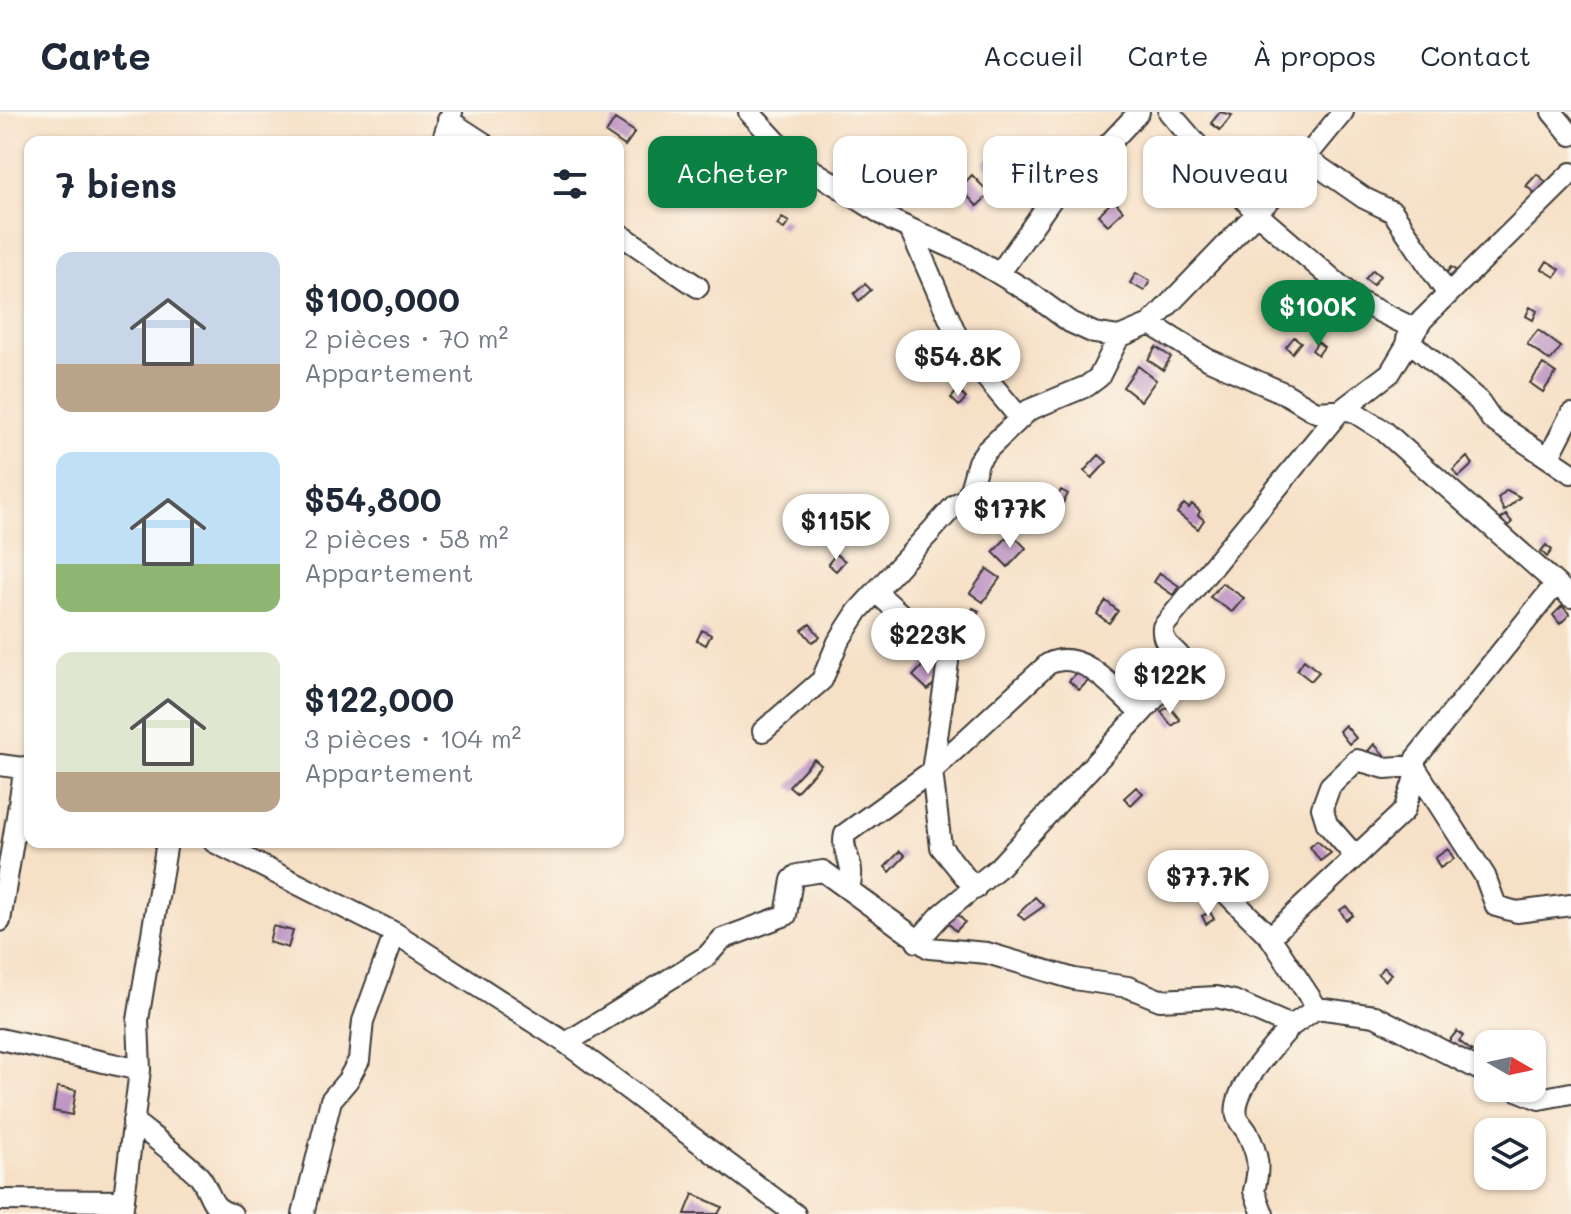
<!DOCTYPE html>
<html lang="fr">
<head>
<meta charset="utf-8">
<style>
	:root { --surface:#fff; --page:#f2f2f3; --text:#1f2937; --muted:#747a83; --line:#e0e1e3; --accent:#0b8043 }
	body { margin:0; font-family:Mali,sans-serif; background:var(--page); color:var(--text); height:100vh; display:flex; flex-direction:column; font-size:30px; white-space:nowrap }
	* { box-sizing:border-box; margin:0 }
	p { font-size:26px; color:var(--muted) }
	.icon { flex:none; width:44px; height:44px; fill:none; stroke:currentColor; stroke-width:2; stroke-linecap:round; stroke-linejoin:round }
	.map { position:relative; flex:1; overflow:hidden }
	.sheet { position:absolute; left:24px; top:24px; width:600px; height:712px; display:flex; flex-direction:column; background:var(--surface); border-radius:16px; box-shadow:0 2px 6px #0004 }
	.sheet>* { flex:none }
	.top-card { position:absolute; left:648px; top:24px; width:760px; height:72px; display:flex; gap:16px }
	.needle { width:52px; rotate:99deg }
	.controls { position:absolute; left:1474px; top:918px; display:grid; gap:16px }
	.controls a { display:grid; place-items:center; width:72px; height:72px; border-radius:16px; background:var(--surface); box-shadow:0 2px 6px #0004; font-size:40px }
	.price { position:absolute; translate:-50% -68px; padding:0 18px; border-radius:28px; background:#fff; color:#222; font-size:26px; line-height:52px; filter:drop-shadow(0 2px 4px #0008) }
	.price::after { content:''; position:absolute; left:50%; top:48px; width:24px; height:18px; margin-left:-12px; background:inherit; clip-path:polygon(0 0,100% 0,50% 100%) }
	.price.current { background:var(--accent); color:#fff }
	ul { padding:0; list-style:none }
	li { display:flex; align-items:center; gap:24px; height:200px; padding:0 32px }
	li span { display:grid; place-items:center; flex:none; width:224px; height:160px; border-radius:16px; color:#555 }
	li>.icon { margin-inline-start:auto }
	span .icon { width:96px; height:96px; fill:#fffc; stroke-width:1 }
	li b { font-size:34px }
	h2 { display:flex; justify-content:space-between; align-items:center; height:96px; padding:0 32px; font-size:34px }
	.pill { padding:0 28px; border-radius:16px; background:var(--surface); box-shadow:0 2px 6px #0004; font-size:28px; line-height:72px }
	.pill.current { background:var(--accent); color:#fff }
	header { display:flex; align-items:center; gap:48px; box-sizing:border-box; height:112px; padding:0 40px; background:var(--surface); border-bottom:2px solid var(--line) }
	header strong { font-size:38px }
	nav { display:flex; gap:44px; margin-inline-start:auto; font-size:28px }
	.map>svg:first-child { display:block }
	.building { fill:#bd94c4 }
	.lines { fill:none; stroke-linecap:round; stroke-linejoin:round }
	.minor-casing { stroke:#3d3936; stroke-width:24 }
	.minor { stroke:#fff; stroke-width:20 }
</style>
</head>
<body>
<header>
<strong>Carte</strong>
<nav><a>Accueil</a><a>Carte</a><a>À propos</a><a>Contact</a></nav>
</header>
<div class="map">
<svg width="1571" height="1102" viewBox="0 0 1571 1102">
	<rect width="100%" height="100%" fill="#fbf7ec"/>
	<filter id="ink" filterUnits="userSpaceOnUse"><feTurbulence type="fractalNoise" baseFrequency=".0125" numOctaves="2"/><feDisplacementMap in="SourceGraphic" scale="16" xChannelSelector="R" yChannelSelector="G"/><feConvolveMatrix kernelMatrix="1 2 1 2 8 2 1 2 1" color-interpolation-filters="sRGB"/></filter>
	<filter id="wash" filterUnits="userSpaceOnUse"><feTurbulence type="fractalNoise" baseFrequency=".006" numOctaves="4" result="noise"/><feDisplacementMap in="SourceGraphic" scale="32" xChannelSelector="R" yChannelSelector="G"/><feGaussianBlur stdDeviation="1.8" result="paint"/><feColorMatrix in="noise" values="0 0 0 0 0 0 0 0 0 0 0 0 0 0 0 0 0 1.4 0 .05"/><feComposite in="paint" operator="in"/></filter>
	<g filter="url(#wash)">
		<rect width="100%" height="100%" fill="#f6e0c6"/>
		<g id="blocks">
			<path class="building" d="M1220,0L1232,3L1220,18L1211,11Z
				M615,7L635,20L625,34L606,21Z
				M992,43L997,48L989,57L983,51Z
				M1180,58L1190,64L1180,79L1170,73Z
				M1537,62L1547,71L1537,83L1526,74Z
				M972,63L990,82L977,94L960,76Z
				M926,72L935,83L927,91L917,80Z
				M1114,88L1123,99L1108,113L1098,103Z
				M782,106L789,110L784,117L777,113Z
				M1547,149L1560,157L1555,165L1542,157Z
				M1451,155L1459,161L1449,174L1441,168Z
				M1373,158L1380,164L1373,173L1365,167Z
				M1136,161L1150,169L1144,179L1130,171Z
				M865,172L871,178L859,189L854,182Z
				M1530,195L1537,199L1533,208L1526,204Z
				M1538,218L1561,235L1550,249L1527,232Z
				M1294,225L1301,230L1292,241L1286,235Z
				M1318,230L1324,235L1318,243L1312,238Z
				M1156,235L1171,245L1163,258L1148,248Z
				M1543,252L1556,261L1543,280L1530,271Z
				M1138,254L1156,268L1141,289L1123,275Z
				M958,278L966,286L959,294L951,286Z
				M1099,343L1107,350L1092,366L1084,359Z
				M1467,345L1473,352L1459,365L1453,358Z
				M1061,378L1068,382L1062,393L1055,390Z
				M1507,378L1520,385L1504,399L1498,386Z
				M1184,392L1189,396L1192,392L1200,399L1198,403L1204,408L1198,417L1177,401Z
				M1506,403L1512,410L1507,415L1501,407Z
				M1011,421L1026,436L1008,455L993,440Z
				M1546,433L1552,438L1547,445L1541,439Z
				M836,442L845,449L836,459L828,452Z
				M987,457L1000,466L983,490L970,481Z
				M1160,461L1179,474L1173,483L1154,470Z
				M1222,471L1244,486L1232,500L1210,485Z
				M1106,489L1118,499L1109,511L1097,502Z
				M1562,494L1570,502L1560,512L1553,503Z
				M973,496L979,499L974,509L969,506Z
				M810,512L820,525L812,530L802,518Z
				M702,518L711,523L706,533L697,528Z
				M1304,548L1319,560L1311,569L1297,558Z
				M927,549L942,563L928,578L913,564Z
				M1081,556L1091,566L1079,578L1069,569Z
				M1169,594L1180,608L1172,614L1161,600Z
				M1345,613L1356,626L1349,632L1339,619Z
				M1374,632L1387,646L1381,652L1368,639Z
				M814,647L821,653L796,680L789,674Z
				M1136,675L1143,681L1131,693L1124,686Z
				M1317,729L1331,741L1320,749L1310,735Z
				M1448,737L1454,747L1440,756L1435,746Z
				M900,739L905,744L890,760L885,755Z
				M1035,785L1044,794L1024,808L1018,802Z
				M1346,794L1353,803L1346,808L1340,798Z
				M1210,800L1214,807L1206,812L1202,804Z
				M957,802L965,810L956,819L948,811Z
				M273,814L293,819L288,836L269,830Z
				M1384,855L1391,862L1385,869L1378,862Z
				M1457,919L1463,924L1459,929L1472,939L1467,945L1448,930Z
				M57,975L76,978L72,1003L53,999Z
				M693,1082L722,1095L718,1102H685Z"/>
		</g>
	</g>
	<g filter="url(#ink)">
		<use href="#blocks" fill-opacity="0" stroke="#3d3936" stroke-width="2"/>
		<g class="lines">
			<defs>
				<path id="minor" d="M749,0L787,41L809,56L893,109L964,141L1029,180L1070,210L1094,221L1119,225L1150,212L1207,247L1286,282L1316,300L1351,298L1384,319L1571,485
					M1169,0L1256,101L1358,189L1415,217
					M1552,0L1571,23
					M448,8L482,30
					M442,30L452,0
					M1305,45L1364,86L1393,100L1447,181
					M910,117L963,238L1019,305
					M618,121L698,175
					M999,162L1070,61L1107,34L1139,0
					M1150,212L1279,78L1343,0
					M1407,227L1479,289L1492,308L1571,361
					M1549,345L1571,302
					M1555,473L1416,646L1414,654L1485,764L1496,794L1517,800L1571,793
					M876,480L945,542L948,550L932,659L941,735L975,777
					M763,619L822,568L838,530L858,499L955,393L968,385L978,350L985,340L1029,298L1087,274L1099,265L1119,225
					M0,653L30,657
					M214,730L395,821L566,931L795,1102
					M1355,744L1327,712L1322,696L1330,674L1357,648L1385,656L1414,654
					M1214,769L1270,825L1317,896
					M849,776C857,749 840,741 845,722L932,659L1048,552C1082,534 1116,580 1141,600
					M0,809L25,655
					M1270,825L1404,699L1416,662
					M917,830L941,803L998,756L1180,559L1185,553C1179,536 1161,536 1163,515L1340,299L1390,261L1422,208L1571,61
					M0,927L140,958
					M566,931L707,844L722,827L786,803L792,768L797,763L823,759L929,836L987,841L1074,867L1128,875L1160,888L1216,885L1234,889L1291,914L1317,896L1375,904L1488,962
					M1512,976L1539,987L1571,981
					M133,1009C154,1026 178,1043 197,1062C212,1077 207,1097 232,1102
					M0,1088L124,1089
					M122,1102L140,958L138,908L167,730
					M303,1102L331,988L348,968L359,948L363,909L395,821
					M1263,1102L1254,1079C1260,1055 1259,1044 1247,1020C1244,1015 1238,1009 1237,1004C1231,977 1275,933 1291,914"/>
			</defs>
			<use href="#minor" class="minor-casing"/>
			<use href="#minor" class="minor"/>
		</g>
	</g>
</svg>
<div class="controls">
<a><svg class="needle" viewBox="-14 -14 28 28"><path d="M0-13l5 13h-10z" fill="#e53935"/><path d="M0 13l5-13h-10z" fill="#747a83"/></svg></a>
<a><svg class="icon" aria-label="layers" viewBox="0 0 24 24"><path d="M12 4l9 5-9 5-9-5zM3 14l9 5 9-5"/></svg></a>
</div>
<b class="price current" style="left:1318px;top:236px">$100K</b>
<b class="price" style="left:958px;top:286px">$54.8K</b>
<b class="price" style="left:1010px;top:438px">$177K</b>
<b class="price" style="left:836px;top:450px">$115K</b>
<b class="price" style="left:928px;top:564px">$223K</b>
<b class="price" style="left:1170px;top:604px">$122K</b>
<b class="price" style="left:1208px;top:806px">$77.7K</b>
<div class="top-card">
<a class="pill current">Acheter</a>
<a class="pill">Louer</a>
<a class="pill">Filtres</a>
<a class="pill">Nouveau</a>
</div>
<section class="sheet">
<h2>7 biens<svg class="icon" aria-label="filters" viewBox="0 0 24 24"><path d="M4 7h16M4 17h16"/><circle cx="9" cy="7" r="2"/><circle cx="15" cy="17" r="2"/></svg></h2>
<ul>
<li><span style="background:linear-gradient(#c9d6e8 70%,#b9a48a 0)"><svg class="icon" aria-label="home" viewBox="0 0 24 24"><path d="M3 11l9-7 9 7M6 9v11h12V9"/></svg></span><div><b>$100,000</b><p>2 pièces · 70 m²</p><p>Appartement</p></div></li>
<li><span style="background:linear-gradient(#bfe0f5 70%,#8fb573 0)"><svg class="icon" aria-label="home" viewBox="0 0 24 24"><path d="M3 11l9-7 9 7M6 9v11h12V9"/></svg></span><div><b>$54,800</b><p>2 pièces · 58 m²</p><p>Appartement</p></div></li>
<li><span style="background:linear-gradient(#dfe7d0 75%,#b9a48a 0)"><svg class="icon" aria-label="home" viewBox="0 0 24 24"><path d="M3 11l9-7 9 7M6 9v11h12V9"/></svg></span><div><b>$122,000</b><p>3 pièces · 104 m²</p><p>Appartement</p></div></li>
</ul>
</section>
</div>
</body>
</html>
